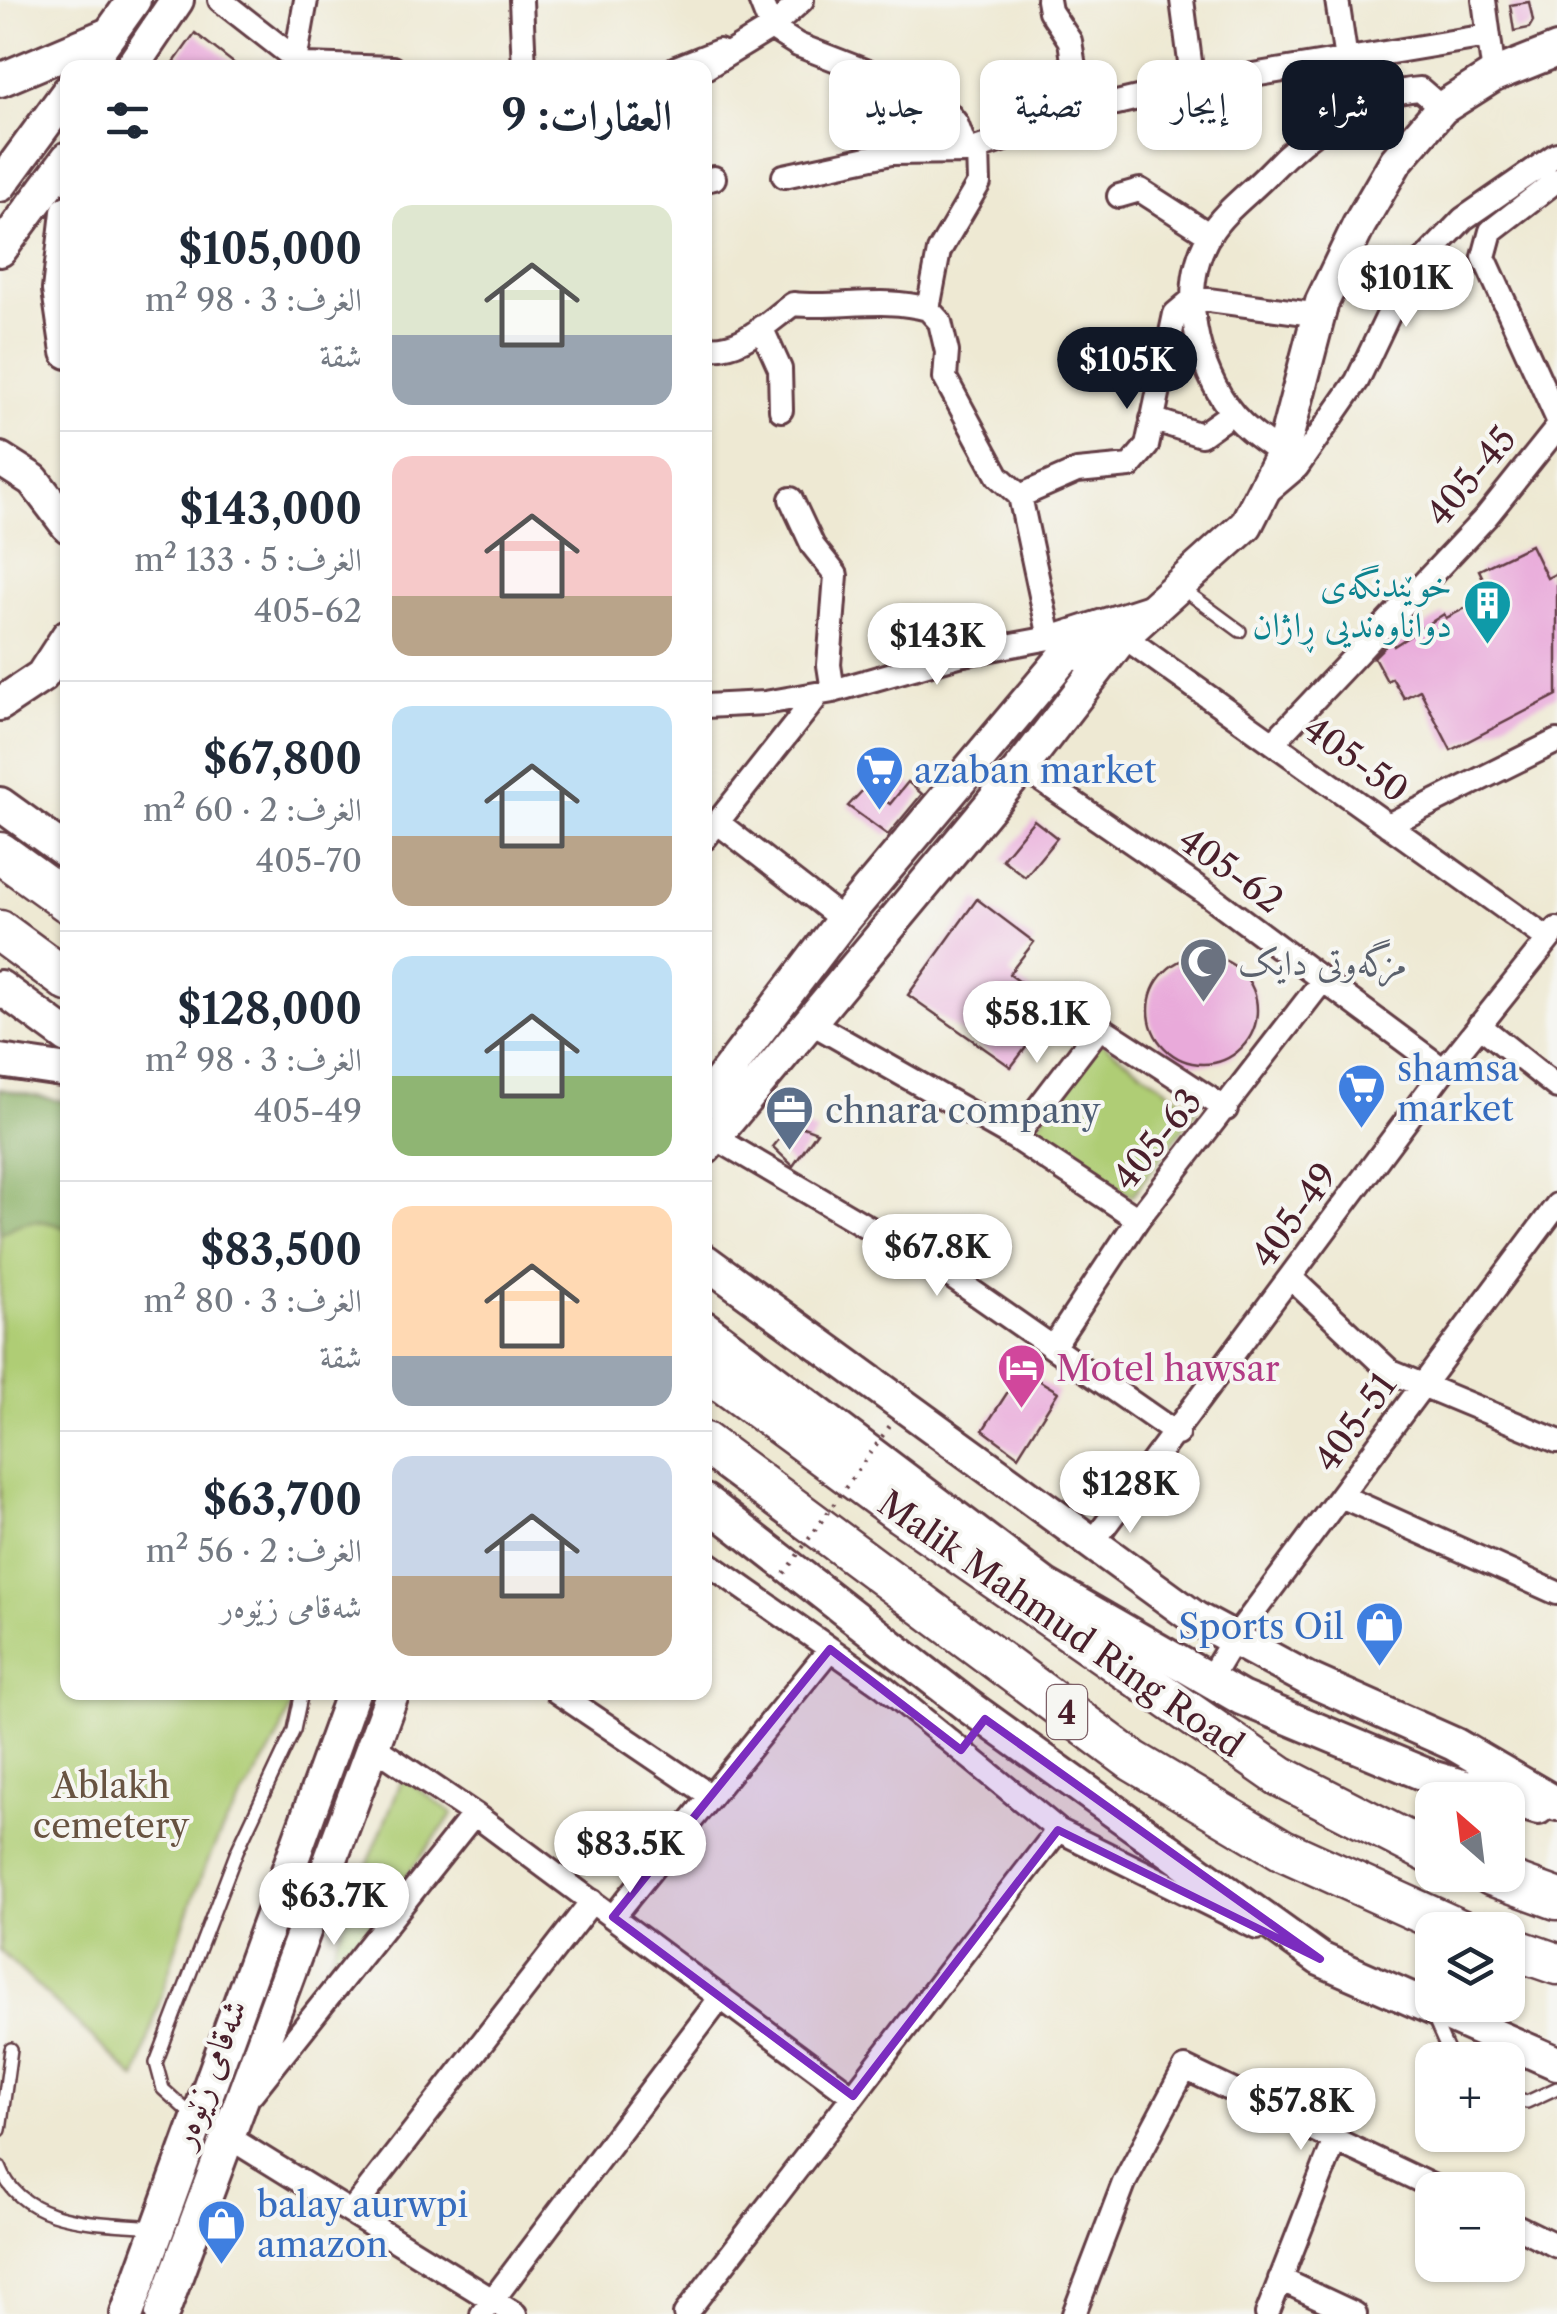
<!DOCTYPE html>
<html lang="ar">
<head>
<meta charset="utf-8">
<style>
	:root { --surface:#fff; --page:#f6f6f7; --text:#1f2937; --muted:#747a83; --line:#e0e1e3; --accent:#111827 }
	body { margin:0; font-family:"Libre Caslon Text",Amiri,serif; background:var(--page); color:var(--text); direction:rtl; height:100vh; display:flex; flex-direction:column; font-size:38px; white-space:nowrap }
	* { box-sizing:border-box; margin:0 }
	p { font-size:32px; color:var(--muted) }
	.icon { flex:none; width:55px; height:55px; fill:none; stroke:currentColor; stroke-width:2; stroke-linecap:round; stroke-linejoin:round }
	.map { position:relative; flex:1; overflow:hidden; direction:ltr }
	.drawer { position:absolute; left:60px; top:60px; width:652px; height:1640px; display:flex; flex-direction:column; background:var(--surface); border-radius:20px; box-shadow:0 2px 8px #0004; direction:rtl }
	.drawer>* { flex:none }
	.top-card { position:absolute; left:742px; top:60px; width:662px; height:90px; direction:rtl; display:flex; gap:20px }
	.needle { width:65px; rotate:332deg }
	.fabs { position:absolute; left:1415px; top:1782px; display:grid; gap:20px }
	.fabs a { display:grid; place-items:center; width:110px; height:110px; border-radius:20px; background:var(--surface); box-shadow:0 2px 8px #0004; font-size:50px }
	.price { position:absolute; translate:-50% -85px; padding:0 22px; border-radius:35px; background:#fff; color:#222; font-size:32px; line-height:65px; filter:drop-shadow(0 2px 5px #0008) }
	.price::after { content:''; position:absolute; left:50%; top:60px; width:30px; height:22px; margin-left:-15px; background:inherit; clip-path:polygon(0 0,100% 0,50% 100%) }
	.price.on { background:var(--accent); color:#fff }
	ul { padding:0; list-style:none }
	li { display:flex; align-items:center; gap:30px; height:250px; padding:0 40px }
	li+li { border-top:2px solid var(--line) }
	li span { display:grid; place-items:center; flex:none; width:280px; height:200px; border-radius:20px; color:#555 }
	li>.icon { margin-inline-start:auto }
	span .icon { width:120px; height:120px; fill:#fffc; stroke-width:1 }
	li b { font-size:42px }
	h2 { display:flex; justify-content:space-between; align-items:center; height:120px; padding:0 40px; font-size:42px }
	.chip { padding:0 35px; border-radius:20px; background:var(--surface); box-shadow:0 2px 8px #0004; font-size:35px; line-height:90px }
	.chip.on { background:var(--accent); color:#fff }
	.map>svg:first-child { display:block }
	.green { fill:#afcd74; stroke:#7c7650; stroke-width:2.5 }
	.forest { fill:#8bb066; stroke:#6a6848; stroke-width:2.5 }
	.building { fill:#e9aada }
	.lines { fill:none; stroke-linecap:round; stroke-linejoin:round }
	.lane-casing { stroke:#633d44; stroke-width:16 }
	.street-casing { stroke:#633d44; stroke-width:28 }
	.secondary-casing { stroke:#633d44; stroke-width:38 }
	.highway-casing { stroke:#633d44; stroke-width:45 }
	.lane { stroke:#fff; stroke-width:11 }
	.street { stroke:#fff; stroke-width:22 }
	.secondary { stroke:#fff; stroke-width:32 }
	.highway { stroke:#fff; stroke-width:40 }
	.path-bridge { stroke:#633d44; stroke-width:4; stroke-dasharray:2.5 8; stroke-linecap:butt }
	.marked { fill:#7b2cbf; fill-opacity:0.2; stroke:#7b2cbf; stroke-width:8; stroke-linejoin:round }
	.labels { text-anchor:middle; dominant-baseline:central; stroke-width:8; stroke-linejoin:round; paint-order:stroke }
	.shield { fill:#f6f6f2; stroke:#7e6067; stroke-width:2.5 }
	.shield-label { font-size:32px; font-weight:bold; fill:#4a1f2b }
	.street-label { font-size:35px; fill:#4a1f2b; stroke:#f6f6f2 }
	.culture-label { font-size:35px; fill:#0d838f; stroke:#f6f6f2; text-anchor:end }
	.shop-label { font-size:35px; fill:#366cbe; stroke:#f6f6f2; text-anchor:start }
	.worship-label { font-size:35px; fill:#5b616d; stroke:#f6f6f2; text-anchor:start }
	.service-label { font-size:35px; fill:#4e5e75; stroke:#f6f6f2; text-anchor:start }
	.hotel-label { font-size:35px; fill:#b23c85; stroke:#f6f6f2; text-anchor:start }
	.park-label { font-size:35px; fill:#685341; stroke:#f6f6f2 }
</style>
</head>
<body>
<div class="map">
<svg width="1557" height="2314" viewBox="0 0 1557 2314">
	<rect width="100%" height="100%" fill="#f6f6f2"/>
	<filter id="ink" filterUnits="userSpaceOnUse"><feTurbulence type="fractalNoise" baseFrequency=".01" numOctaves="2"/><feDisplacementMap in="SourceGraphic" scale="20" xChannelSelector="R" yChannelSelector="G"/><feConvolveMatrix kernelMatrix="1 2 1 2 8 2 1 2 1" color-interpolation-filters="sRGB"/></filter>
	<filter id="wash" filterUnits="userSpaceOnUse"><feTurbulence type="fractalNoise" baseFrequency=".0048" numOctaves="4" result="noise"/><feDisplacementMap in="SourceGraphic" scale="40" xChannelSelector="R" yChannelSelector="G"/><feGaussianBlur stdDeviation="2.25" result="paint"/><feColorMatrix in="noise" values="0 0 0 0 0 0 0 0 0 0 0 0 0 0 0 0 0 1.4 0 .05"/><feComposite in="paint" operator="in"/></filter>
	<g filter="url(#wash)">
		<rect width="100%" height="100%" fill="#eee9d3"/>
		<path class="green" d="M1098,1040L1197,1110L1132,1196L1031,1134Z
			M20,1221H53L67,1228L68,1692L293,1693C283,1747 244,1788 219,1837C182,1912 162,1999 136,2079L0,1951V1233Z
			M403,1777L453,1814L312,2002Z"/>
		<path class="forest" d="M0,1089L67,1102V1229C42,1217 23,1219 0,1234Z"/>
		<g id="blocks">
			<path class="building" d="M1529,2L1533,21L1529,28L1514,31L1510,5Z
				M195,33L240,68H170Z
				M1531,545L1547,578L1557,573V695L1451,750L1420,690L1404,698L1392,678L1387,681L1374,657L1391,640L1394,646L1444,614L1446,618L1491,595L1479,570Z
				M908,782L922,794L888,835L848,806L866,787L890,804Z
				M1034,820L1057,838L1025,877L1002,859Z
				M977,899L1034,942L1009,974L1056,1008L1011,1067L908,995Z
				M1149 1010a54 54 0 1 1 108 0a54 54 0 1 1-108 0Z
				M792,1123L817,1132L793,1166L773,1147Z
				M1022,1370L1058,1392L1018,1456L983,1430Z"/>
		</g>
	</g>
	<g filter="url(#ink)">
		<use href="#blocks" fill-opacity="0" stroke="#633d44" stroke-width="2.5"/>
		<g class="lines">
			<defs>
				<path id="lane" d="M1183,589L1240,631
					M1432,2015L1452,2060
					M1508,2098L1527,2102L1557,2088
					M195,2118L163,2089L156,2063L237,1851L294,1730L302,1692
					M0,2130L11,2049
					M0,2167C22,2227 102,2222 155,2227"/>
				<path id="street" d="M220,0L307,68
					M521,0L524,68
					M760,0L771,28L798,45L937,99L956,123L967,152
					M1048,0L1050,11L1070,41L1081,113
					M1182,0L1193,85
					M1337,0L1346,60
					M1484,0L1494,75
					M296,56L306,0
					M307,65L392,68
					M676,68L719,51
					M705,68L771,28L802,0
					M784,176L891,153L967,152L1091,109L1193,85L1487,36
					M705,180L714,178
					M1557,180L1491,231L1484,257L1557,418
					M1119,196L1140,190L1210,235
					M928,309L939,251L979,183L978,148
					M761,327L780,369L781,410
					M705,347C741,352 765,324 793,304C839,309 883,296 928,309L940,322L947,352L945,378L998,476L1020,496L1050,638
					M1152,419L1201,435L1232,413
					M1282,454C1265,442 1248,431 1234,415C1196,369 1177,288 1210,234C1224,211 1250,193 1269,173C1307,133 1362,93 1420,89L1442,108
					M1271,489L1297,467L1357,381L1405,280L1463,219L1557,154
					M1020,496L1077,471L1130,466L1147,446L1175,314L1194,298L1320,315
					M791,499L813,546L836,575L829,665L833,691
					M1123,636L1548,939
					M705,706L765,703L833,691L959,655L1050,638L1149,606
					M1273,743L1486,517L1557,428
					M1022,767L1210,896L1444,1070
					M717,822L843,920
					M1388,825L1557,741
					M705,838L819,694
					M810,1022L1015,1138L1138,1219
					M1479,1025L1557,1087
					M714,1137L946,1273L1177,1434
					M1015,1138L1100,1027L1226,1109
					M1291,1278L1391,1372L1557,1441
					M1053,1347L1138,1219L1323,980
					M1343,1497L1557,1593
					M1090,1546L1444,1070L1557,929
					M705,1561L883,1686L1058,1830L1257,1928
					M1209,1680L1233,1640L1557,1205
					M557,1692L711,1796
					M373,1746L474,1814L853,2096
					M613,1917L830,1649
					M252,2093L474,1814
					M227,2136L515,2314
					M351,2212L592,1901
					M1508,2222L1557,2246
					M1280,2279L1355,2314
					M482,2314L721,1997
					M685,2314L1058,1830
					M1074,2314L1124,2183L1185,2068L1440,2190
					M1267,2314L1335,2140"/>
				<path id="secondary" d="M99,49L134,0
					M131,68L177,0
					M0,80L109,34
					M0,185L68,92
					M68,212L59,290L68,352
					M0,250L68,158
					M0,459L33,480L68,526
					M0,704L42,676L68,636
					M0,804L68,853
					M0,987L68,1037
					M0,1061L68,1071
					M705,1101L843,920L1064,657L1123,636
					M705,1148L1022,767L1123,636L1246,525L1282,454L1322,302L1359,225L1396,161L1442,108L1494,75L1557,50
					M705,1261L1195,1618L1310,1680L1454,1744L1557,1804
					M705,1328L1045,1585L1241,1698L1431,1777L1538,1808
					M705,1501L968,1706L1320,1959L1557,2063
					M127,2314L353,1692
					M162,2314L393,1692"/>
				<path id="highway" d="M0,853L68,902
					M0,931L68,981
					M705,1369L901,1513L1280,1776L1432,1854
					M705,1443L1133,1761L1283,1850L1460,1930
					M1491,1875L1557,1899
					M1508,1947L1557,1964"/>
			</defs>
			<use href="#lane" class="lane-casing"/>
			<use href="#street" class="street-casing"/>
			<use href="#secondary" class="secondary-casing"/>
			<use href="#highway" class="highway-casing"/>
			<use href="#lane" class="lane"/>
			<use href="#street" class="street"/>
			<use href="#secondary" class="secondary"/>
			<use href="#highway" class="highway"/>
			<path class="path-bridge" d="M778,1582L891,1424"/>
		</g>
	</g>
	<path class="marked" d="M830,1649L961,1750L985,1719L1320,1959L1058,1830L853,2096L613,1917Z"/>
	<defs>
		<symbol id="building-pin" viewBox="-11 -11 22 30"><path d="M0 17L-7.5 6A9.5 9.5 0 1 1 7.5 6Z" fill="#0f9aa8" stroke="#f6f6f2"/><path d="M-4-6H4V6H1V3H-1V6H-4ZM-2.5-4.3h1.7v1.8h-1.7ZM.8-4.3h1.7v1.8H.8ZM-2.5-1h1.7V.8h-1.7ZM.8-1h1.7V.8H.8Z" fill="#fff"/></symbol>
		<symbol id="supermarket-pin" viewBox="-11 -11 22 30"><path d="M0 17L-7.5 6A9.5 9.5 0 1 1 7.5 6Z" fill="#3f7fe0" stroke="#f6f6f2"/><path d="M-6-5.5h2.5l.6 2H6L4.5 2H-2.5L-4.4-4H-6ZM-1.5 3.2a1.3 1.3 0 1 0 .1 0ZM3 3.2a1.3 1.3 0 1 0 .1 0Z" fill="#fff"/></symbol>
		<symbol id="mosque-pin" viewBox="-11 -11 22 30"><path d="M0 17L-7.5 6A9.5 9.5 0 1 1 7.5 6Z" fill="#6b7280" stroke="#f6f6f2"/><path d="M3.5-4.9A6 6 0 1 0 3.5 4.9A5 5 0 1 1 3.5-4.9Z" fill="#fff"/></symbol>
		<symbol id="office-pin" viewBox="-11 -11 22 30"><path d="M0 17L-7.5 6A9.5 9.5 0 1 1 7.5 6Z" fill="#5c6f8a" stroke="#f6f6f2"/><path d="M-6-3h4V-5.5h4V-3h4V5H-6ZM-1-4.5V-3h2v-1.5ZM-6 0V1H6V0Z" fill="#fff"/></symbol>
		<symbol id="hotel-pin" viewBox="-11 -11 22 30"><path d="M0 17L-7.5 6A9.5 9.5 0 1 1 7.5 6Z" fill="#d1479c" stroke="#f6f6f2"/><path d="M-6-4.5h1.5V1H6V5H4.5V3h-9V5H-6ZM-4 0a1.8 1.8 0 1 1 3.6 0ZM.5 0V-2.5h3Q6-2.5 6 0Z" fill="#fff"/></symbol>
		<symbol id="shop-pin" viewBox="-11 -11 22 30"><path d="M0 17L-7.5 6A9.5 9.5 0 1 1 7.5 6Z" fill="#3f7fe0" stroke="#f6f6f2"/><path d="M-5-2.5h2.3a2.7 3.5 0 0 1 5.4 0H5L5.5 6h-11ZM-1.5-2.5h3a1.5 2.3 0 0 0-3 0Z" fill="#fff"/></symbol>
	</defs>
	<g fill-rule="evenodd">
		<use href="#building-pin" x="1460" y="576" width="55" height="75"/>
		<use href="#supermarket-pin" x="852" y="742" width="55" height="75"/>
		<use href="#mosque-pin" x="1176" y="934" width="55" height="75"/>
		<use href="#supermarket-pin" x="1334" y="1060" width="55" height="75"/>
		<use href="#office-pin" x="762" y="1082" width="55" height="75"/>
		<use href="#hotel-pin" x="994" y="1340" width="55" height="75"/>
		<use href="#shop-pin" x="1352" y="1598" width="55" height="75"/>
		<use href="#shop-pin" x="194" y="2196" width="55" height="75"/>
	</g>
	<g class="labels">
		<rect class="shield" x="1047" y="1685" width="40" height="54" rx="8"/>
		<g class="shield-label">
			<text x="1067" y="1712">4</text>
		</g>
		<g class="street-label">
			<text transform="translate(1471 476) rotate(-50)">405-45</text>
			<text transform="translate(1356 759) rotate(36)">405-50</text>
			<text transform="translate(1231 870) rotate(36)">405-62</text>
			<text transform="translate(1157 1139) rotate(-51)">405-63</text>
			<text transform="translate(1294 1215) rotate(-54)">405-49</text>
			<text transform="translate(1355 1422) rotate(-54)">405-51</text>
			<text transform="translate(1061 1624) rotate(35)">Malik Mahmud Ring Road</text>
			<text transform="translate(208 2073) rotate(-69)">شەقامی زێوەر</text>
		</g>
		<g class="culture-label">
			<text x="1452" y="584">خوێندنگەی<tspan x="1452" dy="40">دواناوەندیی ڕاژان</tspan></text>
		</g>
		<g class="shop-label">
			<text x="914" y="770">azaban market</text>
			<text x="1397" y="1068">shamsa<tspan x="1397" dy="40">market</tspan></text>
			<text x="1344" y="1626" text-anchor="end">Sports Oil</text>
			<text x="257" y="2204">balay aurwpi<tspan x="257" dy="40">amazon</tspan></text>
		</g>
		<g class="worship-label">
			<text x="1238" y="962">مزگەوتی دایک</text>
		</g>
		<g class="service-label">
			<text x="825" y="1110">chnara company</text>
		</g>
		<g class="hotel-label">
			<text x="1056" y="1368">Motel hawsar</text>
		</g>
		<g class="park-label">
			<text x="111" y="1785">Ablakh<tspan x="111" dy="40">cemetery</tspan></text>
		</g>
	</g>
</svg>
<div class="fabs">
<a><svg class="needle" viewBox="-14 -14 28 28"><path d="M0-13l5 13h-10z" fill="#e53935"/><path d="M0 13l5-13h-10z" fill="#747a83"/></svg></a>
<a><svg class="icon" aria-label="layers" viewBox="0 0 24 24"><path d="M12 4l9 5-9 5-9-5zM3 14l9 5 9-5"/></svg></a>
<a>+</a>
<a>−</a>
</div>
<b class="price" style="left:1406px;top:330px">$101K</b>
<b class="price on" style="left:1127px;top:412px">$105K</b>
<b class="price" style="left:937px;top:688px">$143K</b>
<b class="price" style="left:1037px;top:1066px">$58.1K</b>
<b class="price" style="left:937px;top:1299px">$67.8K</b>
<b class="price" style="left:1130px;top:1536px">$128K</b>
<b class="price" style="left:630px;top:1896px">$83.5K</b>
<b class="price" style="left:334px;top:1948px">$63.7K</b>
<b class="price" style="left:1301px;top:2153px">$57.8K</b>
<div class="top-card">
<a class="chip on">شراء</a>
<a class="chip">إيجار</a>
<a class="chip">تصفية</a>
<a class="chip">جديد</a>
</div>
<section class="drawer">
<h2>العقارات: 9<svg class="icon" aria-label="filters" viewBox="0 0 24 24"><path d="M4 7h16M4 17h16"/><circle cx="9" cy="7" r="2"/><circle cx="15" cy="17" r="2"/></svg></h2>
<ul>
<li><span style="background:linear-gradient(#dfe7d0 65%,#9aa5b1 0)"><svg class="icon" aria-label="home" viewBox="0 0 24 24"><path d="M3 11l9-7 9 7M6 9v11h12V9"/></svg></span><div><b>$105,000</b><p>الغرف: 3 · 98 m²</p><p>شقة</p></div></li>
<li><span style="background:linear-gradient(#f6c9c9 70%,#b9a48a 0)"><svg class="icon" aria-label="home" viewBox="0 0 24 24"><path d="M3 11l9-7 9 7M6 9v11h12V9"/></svg></span><div><b>$143,000</b><p>الغرف: 5 · 133 m²</p><p>405-62</p></div></li>
<li><span style="background:linear-gradient(#bfe0f5 65%,#b9a48a 0)"><svg class="icon" aria-label="home" viewBox="0 0 24 24"><path d="M3 11l9-7 9 7M6 9v11h12V9"/></svg></span><div><b>$67,800</b><p>الغرف: 2 · 60 m²</p><p>405-70</p></div></li>
<li><span style="background:linear-gradient(#bfe0f5 60%,#8fb573 0)"><svg class="icon" aria-label="home" viewBox="0 0 24 24"><path d="M3 11l9-7 9 7M6 9v11h12V9"/></svg></span><div><b>$128,000</b><p>الغرف: 3 · 98 m²</p><p>405-49</p></div></li>
<li><span style="background:linear-gradient(#ffd9b3 75%,#9aa5b1 0)"><svg class="icon" aria-label="home" viewBox="0 0 24 24"><path d="M3 11l9-7 9 7M6 9v11h12V9"/></svg></span><div><b>$83,500</b><p>الغرف: 3 · 80 m²</p><p>شقة</p></div></li>
<li><span style="background:linear-gradient(#c9d6e8 60%,#b9a48a 0)"><svg class="icon" aria-label="home" viewBox="0 0 24 24"><path d="M3 11l9-7 9 7M6 9v11h12V9"/></svg></span><div><b>$63,700</b><p>الغرف: 2 · 56 m²</p><p>شەقامی زێوەر</p></div></li>
</ul>
</section>
</div>
</body>
</html>
